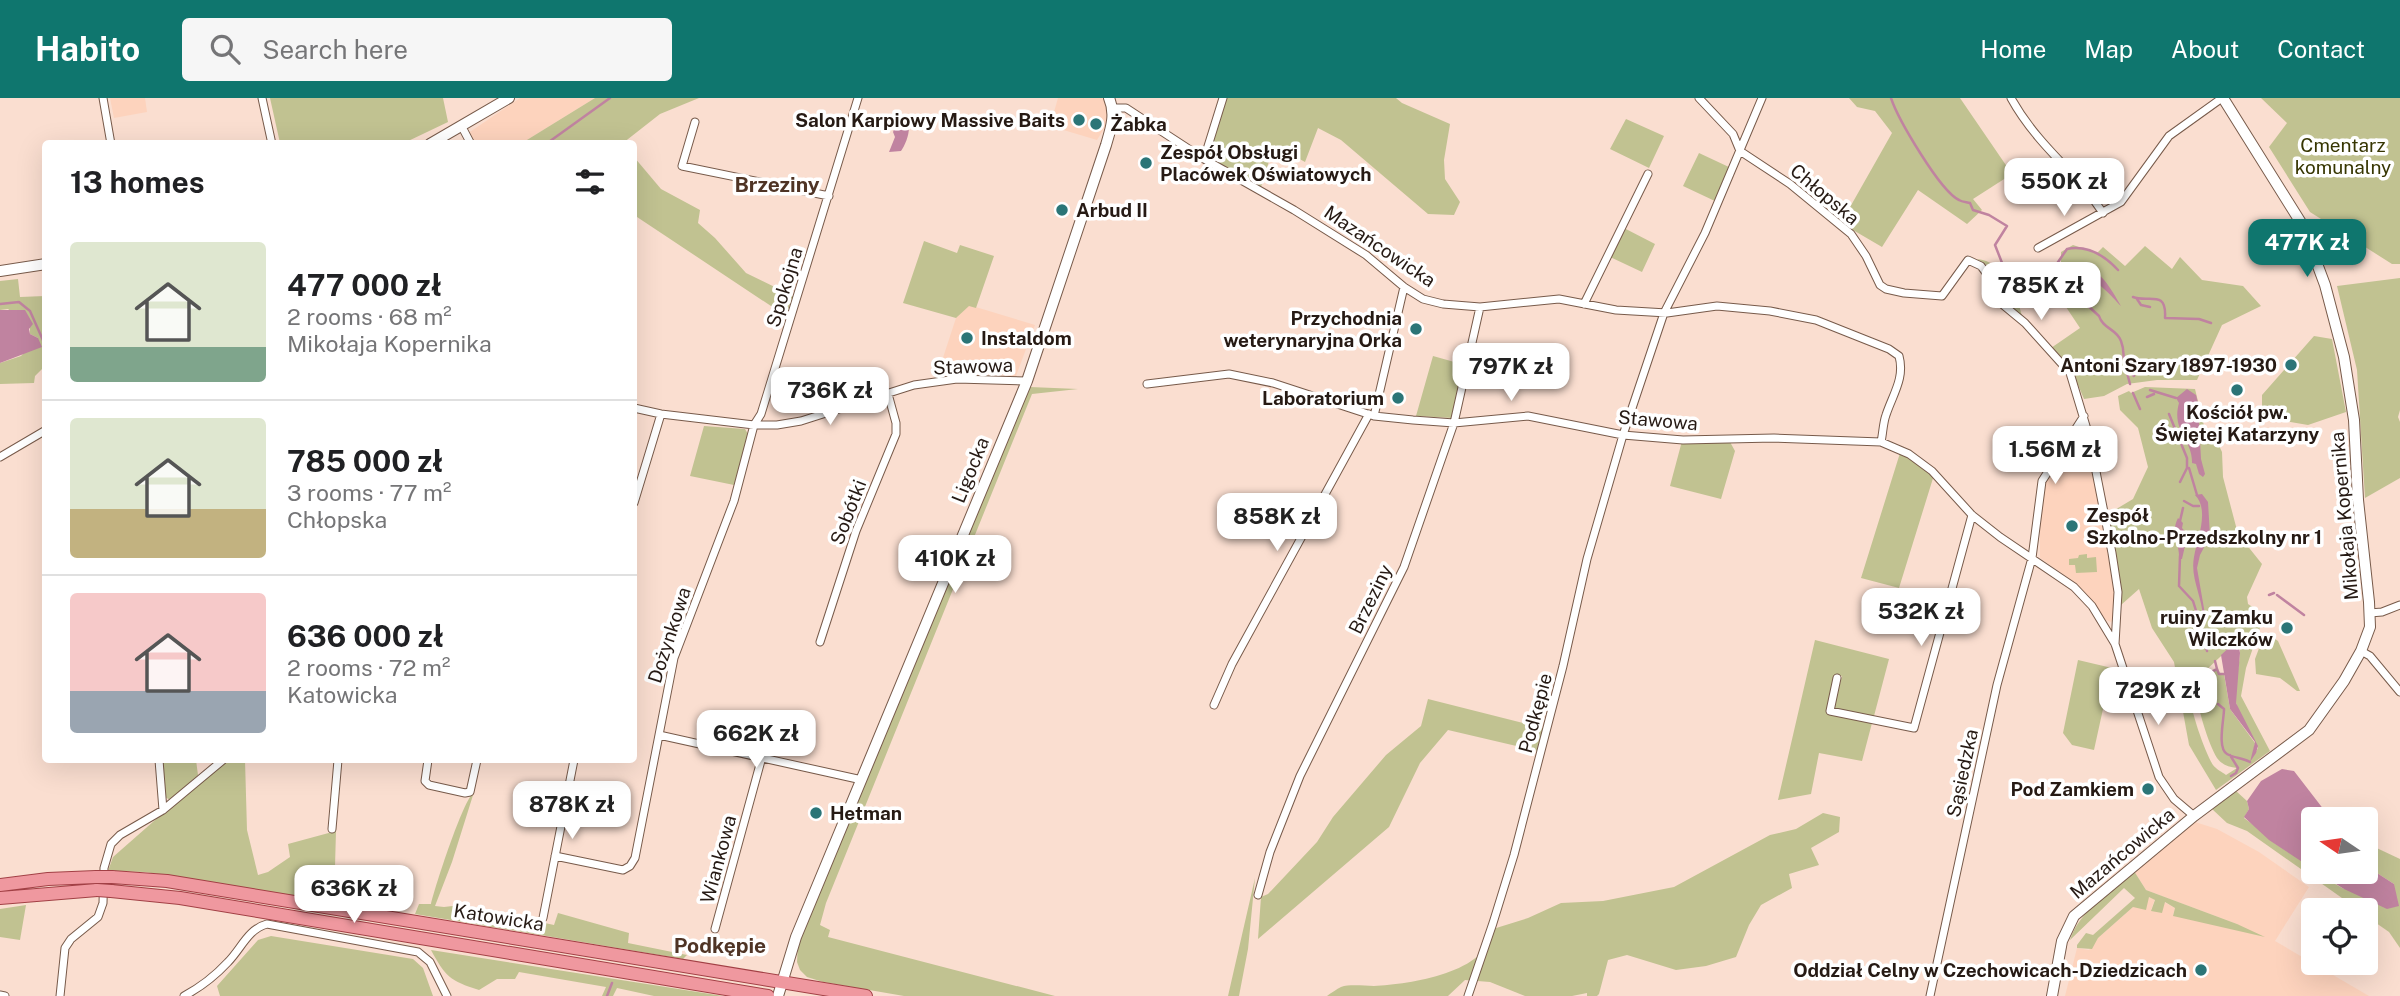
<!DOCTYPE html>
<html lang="en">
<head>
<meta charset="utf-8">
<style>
	:root { --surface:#fff; --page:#f6f6f6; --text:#202124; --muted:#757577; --line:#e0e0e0; --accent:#0f766e }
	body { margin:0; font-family:"Public Sans",sans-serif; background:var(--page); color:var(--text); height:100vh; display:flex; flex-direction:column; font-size:26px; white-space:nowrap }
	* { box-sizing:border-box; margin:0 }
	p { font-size:23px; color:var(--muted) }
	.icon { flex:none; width:38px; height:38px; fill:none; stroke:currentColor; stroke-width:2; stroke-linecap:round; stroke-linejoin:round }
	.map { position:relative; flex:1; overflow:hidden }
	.drawer { position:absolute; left:42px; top:42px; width:595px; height:623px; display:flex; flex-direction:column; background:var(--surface); border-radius:7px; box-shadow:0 7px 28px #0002 }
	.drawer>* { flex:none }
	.needle { width:46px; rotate:283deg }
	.fabs { position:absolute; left:2301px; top:709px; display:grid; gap:14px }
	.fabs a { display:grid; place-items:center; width:77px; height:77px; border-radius:7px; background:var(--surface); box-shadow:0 7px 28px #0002; font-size:35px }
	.price { position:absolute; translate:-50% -60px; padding:0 16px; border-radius:14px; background:#fff; color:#222; font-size:23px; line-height:46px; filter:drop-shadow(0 2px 4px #0008) }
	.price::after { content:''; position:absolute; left:50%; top:42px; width:21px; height:16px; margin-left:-10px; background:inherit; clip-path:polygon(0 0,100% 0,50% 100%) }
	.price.on { background:var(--accent); color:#fff }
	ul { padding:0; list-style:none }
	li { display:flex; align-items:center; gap:21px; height:175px; padding:0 28px }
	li+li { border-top:2px solid var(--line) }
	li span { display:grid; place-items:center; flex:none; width:196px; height:140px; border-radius:7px; color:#555 }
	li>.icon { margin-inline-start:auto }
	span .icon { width:84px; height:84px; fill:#fffc; stroke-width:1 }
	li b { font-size:30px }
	h2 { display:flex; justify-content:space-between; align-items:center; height:84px; padding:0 28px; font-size:30px }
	header { display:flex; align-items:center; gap:42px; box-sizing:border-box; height:98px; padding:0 35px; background:var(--accent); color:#fff }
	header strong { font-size:33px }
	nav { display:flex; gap:38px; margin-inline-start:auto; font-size:24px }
	.search { width:490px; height:63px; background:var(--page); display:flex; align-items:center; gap:18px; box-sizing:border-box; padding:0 24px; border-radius:7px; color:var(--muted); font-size:26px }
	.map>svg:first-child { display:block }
	.built { fill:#fdd3bd }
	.green { fill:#c1c291; fill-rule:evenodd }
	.water { fill:#c083a0 }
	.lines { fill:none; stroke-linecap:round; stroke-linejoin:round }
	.stream { stroke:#c083a0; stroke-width:2.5 }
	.street-casing { stroke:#775a4a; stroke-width:9 }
	.secondary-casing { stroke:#775a4a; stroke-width:12 }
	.primary-casing { stroke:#a24045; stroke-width:14 }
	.street { stroke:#fff; stroke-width:7 }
	.secondary { stroke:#fff; stroke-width:10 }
	.primary { stroke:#ef989f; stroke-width:12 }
	.primary-bridge-casing { stroke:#a24045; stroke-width:14; stroke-linecap:butt }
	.primary-bridge { stroke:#ef989f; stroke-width:12 }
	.poi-dot { fill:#2b7577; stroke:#fff; stroke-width:2.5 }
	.labels { text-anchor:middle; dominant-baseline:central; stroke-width:7; stroke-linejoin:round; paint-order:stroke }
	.poi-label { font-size:19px; font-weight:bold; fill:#261a14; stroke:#fff; text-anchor:end }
	.park-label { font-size:19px; fill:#373602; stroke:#fff }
	.street-label { font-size:19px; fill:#261a14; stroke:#fff }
	.neighbourhood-label { font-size:21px; font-weight:bold; fill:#4f3425; stroke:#fff }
</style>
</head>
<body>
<header>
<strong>Habito</strong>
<div class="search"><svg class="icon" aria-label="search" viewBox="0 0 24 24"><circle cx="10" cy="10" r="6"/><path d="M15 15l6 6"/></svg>Search here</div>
<nav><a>Home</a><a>Map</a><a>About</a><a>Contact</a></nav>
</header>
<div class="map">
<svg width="2400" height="898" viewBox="0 0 2400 898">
	<rect width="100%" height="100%" fill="#faded0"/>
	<path class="built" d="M110,0H145L147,14L114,20Z
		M520,0H595L522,45H468L464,38Z
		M1058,0H1102L1106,4L1109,14L1108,24L1097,42L1050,28Z
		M969,207L1035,227L1016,278L974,274L937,278L956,220Z
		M2083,326L2108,449L2115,493L2114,521L2111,524L2106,522L2090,500L2076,485L2040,460V406L2044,385Z
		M2195,724L2217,731L2259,754L2309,789L2275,843L2369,898H2065L2077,850L2089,852L2098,840L2133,809L2149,799L2155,801L2151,812L2164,804L2175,810L2173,817L2237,826L2146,792L2134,773Z"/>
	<path class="green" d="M270,0H443L448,24L404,45H280Z
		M595,0H699L660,16L623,45H522Z
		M1225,0H1396L1402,5L1450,26L1444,62L1445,81L1460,104L1454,117L1428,116L1341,42L1318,30L1305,64L1274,47L1261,89L1206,61Z
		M1849,0H1960L2012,76L1973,101L1982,112L1967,126L1918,92L1882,149L1841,125L1892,35L1875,13L1857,9Z
		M2261,0H2400V166H2392L2310,114L2269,49L2287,25Z
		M1626,21L1664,38L1649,70L1610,51Z
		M1699,55L1731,70L1717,104L1683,88Z
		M634,59L661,91L700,112L698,125L715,140L746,175L793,198L786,218L634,117Z
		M1622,129L1655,146L1642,174L1608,158Z
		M924,143L957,155L960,147L994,158L976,210L969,208L956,220L903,205Z
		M2073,147L2097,155L2103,149L2125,168L2145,148L2172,171L2180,159L2202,182L2243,188L2261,208L2222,227L2197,282H2157L2127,286L2104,298L2084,301L2070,268L2051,250L2080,230L2052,188L2061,167V154Z
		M1977,161C2003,163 2017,196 2022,218L2002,201L1988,168Z
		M2400,180V312L2398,319L2400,324V380L2365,400L2357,272L2337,188Z
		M18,181L20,199L45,198V268L35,278L34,285L0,286V265L21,258L38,240L30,236V229L8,211L0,212V183Z
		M2314,238L2332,241L2346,314L2308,327L2262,319V297Z
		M1433,258L1465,267L1453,320L1416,318Z
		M1030,289L1078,291L1032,296L826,805L820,827L830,832L828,839L1055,898H904L823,884L807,879L800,872L797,864L798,846Z
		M2145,289L2195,291L2206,336L2215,339L2222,354L2223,379L2238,436L2262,466L2247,499L2248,506L2260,514L2263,521L2246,570L2241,598L2270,653L2216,692L2189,647L2174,564L2152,530L2139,491L2121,507L2117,469L2108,416L2133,401L2148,369L2138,330L2120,312L2118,298L2129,293L2131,295ZM2234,546L2240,552C2240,570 2232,591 2237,609C2241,623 2252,636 2258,650L2252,660L2255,645L2230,611L2224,576H2219L2217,571C2208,575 2199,584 2196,593C2198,611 2208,645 2217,660C2222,667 2229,669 2237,670L2226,677C2222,674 2216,671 2213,667C2205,655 2185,599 2190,587Z
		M704,328L745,331L748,336L734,387L690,378Z
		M1682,343L1730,344L1735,353L1721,401L1670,388Z
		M1900,355L1934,377L1899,490L1861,480Z
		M2087,456V460L2096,459L2097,474L2076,475L2075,467H2069V461L2078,460L2079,457Z
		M2268,536L2278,543L2300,593H2297L2280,580L2256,576L2255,561L2264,537Z
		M1815,542L1889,561L1874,618L1834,610L1842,578L1836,577L1826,615L1872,625L1862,663L1819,655L1811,696L1778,702Z
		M2078,562L2112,570L2094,652L2072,647L2063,635Z
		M1428,601L1543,630L1538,653L1448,632L1420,665L1389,729L1258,841L1261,799L1268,796L1317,744L1333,719L1386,657L1421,628Z
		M162,662H196L198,677L170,702L165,699Z
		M231,662H245L247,732L258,777L268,774L290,759L288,746L336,733L334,804L145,774L108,773L113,759L212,672Z
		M2236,693L2247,703L2249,711L2244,720L2313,771L2314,774L2344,791L2394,786L2366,768V745L2400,761V850L2389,834L2366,818V812H2359L2247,733L2227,725L2212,711Z
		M474,694L452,764L435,808L444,809L461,807L554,827L558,815L629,835L628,845L687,857L683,861L415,816L419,806H431C435,789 463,702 474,694Z
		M1823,715L1840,719L1839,734L1811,750L1819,767L1789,776L1792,790L1761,807L1749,827L1736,859L1706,868L1676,872L1627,857L1608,862L1599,896L1597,898H1587V895L1572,898H1525L1490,884L1465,882L1448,898H1327C1331,895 1337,891 1341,889C1350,886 1364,888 1374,888C1410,886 1489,875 1493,831L1528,820L1561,805L1603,803L1674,789L1770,737L1796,731Z
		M2134,773L2146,792L2237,826L2265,839L2173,818L2175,810L2165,804L2162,815L2151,813L2155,802L2149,799L2146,812L2133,809L2098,840L2092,851L2077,850V847L2086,835L2093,837L2135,800L2124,790L2070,842C2079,813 2112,792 2134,773Z
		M1255,780L1248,851L1239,898H1228Z
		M26,807L20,842L0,839V811Z
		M271,838L413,861L423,870L433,898H220L217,888L258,842Z
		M431,852L723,898H654L617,890L613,898H602L606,889L519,874L515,881H497L479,892C450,883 445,878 431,852Z"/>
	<path class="water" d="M908,24C911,33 906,46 901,53L889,54L895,39L893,34L896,27Z
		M2079,168C2100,169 2111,191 2121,208C2109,196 2094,176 2076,180Z
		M0,212H25L33,226L29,231L30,236L38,240L42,249L0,265Z
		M2187,291L2196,297L2198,305L2201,361L2205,376L2203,379L2199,376L2196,366L2192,365C2193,342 2171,333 2179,305L2176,300Z
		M2202,396L2208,404L2210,438L2200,457L2197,470L2206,522L2203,519C2202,498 2190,480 2194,459C2197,441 2210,412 2195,397Z
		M2178,420L2183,425L2182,430L2188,437L2182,439L2185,448L2182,461H2179C2180,446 2170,435 2178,420Z
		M2233,546L2239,549L2240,555L2236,605L2258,648L2256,655L2250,664L2255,644L2230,611L2221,557Z
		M2282,671L2294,673L2331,721H2314L2313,771L2269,742L2244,719L2249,711L2247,703L2261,683Z
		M2366,768L2394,786L2399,808L2387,811L2344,791L2317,774H2366Z"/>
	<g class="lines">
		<path class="stream" d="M1891,0C1898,21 1940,93 1959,102C1962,104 1966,104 1970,105L1973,112L1989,117L2007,128L1995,147L2006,175C2022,184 2043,175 2061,183L2099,218C2103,231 2117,231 2121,243C2127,258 2118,263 2134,278
			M546,46L610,0
			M2034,177L2056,167L2067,151C2087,147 2105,158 2118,172
			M2133,199C2148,205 2167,191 2165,220L2199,221L2211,225
			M2137,201L2141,207L2150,209
			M0,206L19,204L30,213L46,249
			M2126,271L2130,286
			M2150,292L2176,300
			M2133,295L2140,311
			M2147,299L2154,296
			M2169,316L2187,360V370L2180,384
			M2189,370L2197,397
			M2184,403L2193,408H2199
			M2180,423L2183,410
			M2180,458L2179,488L2193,503L2198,519
			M2269,497L2274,495
			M2277,497L2304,517
			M2211,536L2221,546
			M2203,539L2207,553
			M2217,571L2219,576H2224
			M2211,599C2202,589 2205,576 2217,571L2215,563
			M2218,606L2224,611C2224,622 2217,650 2227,656C2234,660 2243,660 2250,664
			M2230,657L2238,670L2236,675L2231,678L2233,677
			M607,898L612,885"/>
		<defs>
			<path id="street" d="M103,0L111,46
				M262,0L272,46
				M1699,0L1733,36L1740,53L1790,86L1851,136L1866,158L1880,187L1886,191L1904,195L1942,198L1968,162L1981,168L1989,179L1996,201L2025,225L2070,275L2089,338L2112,455L2118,494L2115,546
				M2011,0C2028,31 2052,55 2077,81C2087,91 2095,104 2103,115
				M1113,10H1126L1204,61L1294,112L1366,157L1404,189L1423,201L1443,206L1480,209L1559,201L1616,212L1667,215L1717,208L1770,213L1816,222L1889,251L1899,258C1905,280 1893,296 1886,317C1883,325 1883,335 1881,344L1909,356L1932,373L1972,417L2000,439L2074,489L2092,508L2115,546L2159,679L2174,701L2194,718
				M695,24L682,68L829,98
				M462,29L471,46
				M1204,61L1223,0
				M2038,150L2121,104L2169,38L2222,0
				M1584,206L1648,76
				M1147,286L1229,276L1273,285L1374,318L1413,322L1454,325L1528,318L1623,337L1683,342L1774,340L1881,344
				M634,310L661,316L754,327H777L801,323L914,287L957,281L1027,283
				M1374,318L1404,189
				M0,359L46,332
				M634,405L661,316
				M2370,515L2382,514L2400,507
				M820,544L856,433L896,336V325L888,296
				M2361,553L2370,558L2400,594
				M1837,580L1830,613L1914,630L1972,417
				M1214,607L1232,566L1369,316
				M659,637L862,682
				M159,662L163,712
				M428,662L425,683L429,687L465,695L470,694L477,662
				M332,731L338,662
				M555,758L623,772L630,768L635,760L674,560L734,403L754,327L761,316L858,0
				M1258,797L1270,754L1300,678L1404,469L1454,325L1480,209
				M543,820L574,662
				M715,831L762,659
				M0,897L5,898
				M60,898L65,850L71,841L98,819L103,805L104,770L111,746L120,737L163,712L223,662
				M184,898C201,889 215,878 228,864C241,851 248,831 267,826L418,854L430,864L447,898
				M1468,898L1493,825L1514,757L1563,568L1587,461L1623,337L1664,215L1705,135L1762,0
				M1930,898L1997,587L2032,460L2042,383L2084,318"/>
			<path id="secondary" d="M430,46L509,0
				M0,173L46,166
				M778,898L796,839L1027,283L1106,47C1111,30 1116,16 1109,0
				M2052,898L2062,843L2074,818L2194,718L2309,632L2344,583L2361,553L2370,529L2369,504L2358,402L2354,322L2344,259L2325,187L2303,128L2223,0"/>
			<path id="primary" d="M112,779L167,783L866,898
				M0,787L48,781L96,779
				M111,793L180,800L768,898
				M0,800L97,792"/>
		</defs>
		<use href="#street" class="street-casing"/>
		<use href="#secondary" class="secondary-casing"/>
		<use href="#primary" class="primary-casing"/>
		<use href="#street" class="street"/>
		<use href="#secondary" class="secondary"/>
		<use href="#primary" class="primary"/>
		<defs>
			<path id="primary-bridge" d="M96,779H112
				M97,792L111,793"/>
		</defs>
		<use href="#primary-bridge" class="primary-bridge-casing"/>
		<use href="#primary-bridge" class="primary-bridge"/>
	</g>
	<g class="poi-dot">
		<circle cx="1079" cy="22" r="7"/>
		<circle cx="1096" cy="26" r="7"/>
		<circle cx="1146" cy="65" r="7"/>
		<circle cx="1062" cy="112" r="7"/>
		<circle cx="1416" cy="231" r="7"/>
		<circle cx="967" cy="240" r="7"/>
		<circle cx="2291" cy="267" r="7"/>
		<circle cx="2237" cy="292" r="7"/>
		<circle cx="1398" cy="300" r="7"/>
		<circle cx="2072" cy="428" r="7"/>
		<circle cx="2287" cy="530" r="7"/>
		<circle cx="2148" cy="691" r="7"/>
		<circle cx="816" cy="715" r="7"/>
		<circle cx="2201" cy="872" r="7"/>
	</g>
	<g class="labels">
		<g class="poi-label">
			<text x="1065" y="22">Salon Karpiowy Massive Baits</text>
			<text x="1110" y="26" text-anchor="start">Żabka</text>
			<text x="1160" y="54" text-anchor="start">Zespół Obsługi<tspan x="1160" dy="22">Placówek Oświatowych</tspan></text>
			<text x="1076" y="112" text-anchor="start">Arbud II</text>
			<text x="1402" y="220">Przychodnia<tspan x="1402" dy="22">weterynaryjna Orka</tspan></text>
			<text x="981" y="240" text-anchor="start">Instaldom</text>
			<text x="2277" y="267">Antoni Szary 1897-1930</text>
			<text x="1384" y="300">Laboratorium</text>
			<text x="2237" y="314" text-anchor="middle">Kościół pw.<tspan x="2237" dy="22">Świętej Katarzyny</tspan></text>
			<text x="2086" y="417" text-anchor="start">Zespół<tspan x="2086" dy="22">Szkolno-Przedszkolny nr 1</tspan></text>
			<text x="2273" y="519">ruiny Zamku<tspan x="2273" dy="22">Wilczków</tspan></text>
			<text x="2134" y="691">Pod Zamkiem</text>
			<text x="830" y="715" text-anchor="start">Hetman</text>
			<text x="2187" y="872">Oddział Celny w Czechowicach-Dziedzicach</text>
		</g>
		<g class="park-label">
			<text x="2343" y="47">Cmentarz<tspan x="2343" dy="22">komunalny</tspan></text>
		</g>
		<g class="street-label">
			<text transform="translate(1825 96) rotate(40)">Chłopska</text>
			<text transform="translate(1380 148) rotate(34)">Mazańcowicka</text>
			<text transform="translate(784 189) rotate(-73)">Spokojna</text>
			<text transform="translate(973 268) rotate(-2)">Stawowa</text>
			<text transform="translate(1658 322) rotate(5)">Stawowa</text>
			<text transform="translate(970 372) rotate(-68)">Ligocka</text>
			<text transform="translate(848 414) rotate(-69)">Sobótki</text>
			<text transform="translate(2344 418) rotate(-95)">Mikołaja Kopernika</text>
			<text transform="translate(1370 501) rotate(-64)">Brzeziny</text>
			<text transform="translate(669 537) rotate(-72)">Dożynkowa</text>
			<text transform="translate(1535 615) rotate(-75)">Podkępie</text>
			<text transform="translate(1962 675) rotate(-78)">Sąsiedzka</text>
			<text transform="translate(2122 755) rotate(-40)">Mazańcowicka</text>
			<text transform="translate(718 761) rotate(-75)">Wiankowa</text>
			<text transform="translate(499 819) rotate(9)">Katowicka</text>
		</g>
		<g class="neighbourhood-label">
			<text x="777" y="86">Brzeziny</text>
			<text x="720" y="847">Podkępie</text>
		</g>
	</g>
</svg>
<div class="fabs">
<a><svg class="needle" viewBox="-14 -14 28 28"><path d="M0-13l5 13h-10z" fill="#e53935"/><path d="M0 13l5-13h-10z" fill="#757577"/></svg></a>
<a><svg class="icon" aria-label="locate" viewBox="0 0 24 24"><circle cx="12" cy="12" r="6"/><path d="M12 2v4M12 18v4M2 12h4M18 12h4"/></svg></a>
</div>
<b class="price" style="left:2064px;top:120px">550K zł</b>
<b class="price on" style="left:2307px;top:181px">477K zł</b>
<b class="price" style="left:2041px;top:224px">785K zł</b>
<b class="price" style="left:1511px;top:305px">797K zł</b>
<b class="price" style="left:830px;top:329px">736K zł</b>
<b class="price" style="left:2055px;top:388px">1.56M zł</b>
<b class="price" style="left:1277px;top:455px">858K zł</b>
<b class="price" style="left:955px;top:497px">410K zł</b>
<b class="price" style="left:1921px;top:550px">532K zł</b>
<b class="price" style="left:2158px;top:629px">729K zł</b>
<b class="price" style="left:756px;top:672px">662K zł</b>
<b class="price" style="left:572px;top:743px">878K zł</b>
<b class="price" style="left:354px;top:827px">636K zł</b>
<section class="drawer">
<h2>13 homes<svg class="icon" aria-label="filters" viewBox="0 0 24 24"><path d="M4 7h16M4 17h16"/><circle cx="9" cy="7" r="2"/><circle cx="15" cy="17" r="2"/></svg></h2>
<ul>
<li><span style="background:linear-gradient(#dfe7d0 75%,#7fa58c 0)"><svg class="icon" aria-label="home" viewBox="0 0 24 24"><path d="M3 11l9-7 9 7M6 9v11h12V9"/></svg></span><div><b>477 000 zł</b><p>2 rooms · 68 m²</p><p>Mikołaja Kopernika</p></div></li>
<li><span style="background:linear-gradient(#dfe7d0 65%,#c2b280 0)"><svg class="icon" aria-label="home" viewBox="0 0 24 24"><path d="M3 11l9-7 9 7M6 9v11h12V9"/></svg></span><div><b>785 000 zł</b><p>3 rooms · 77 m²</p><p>Chłopska</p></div></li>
<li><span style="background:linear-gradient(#f6c9c9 70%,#9aa5b1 0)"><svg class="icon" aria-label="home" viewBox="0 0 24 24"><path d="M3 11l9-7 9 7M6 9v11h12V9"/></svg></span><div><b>636 000 zł</b><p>2 rooms · 72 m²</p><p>Katowicka</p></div></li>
</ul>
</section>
</div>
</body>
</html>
